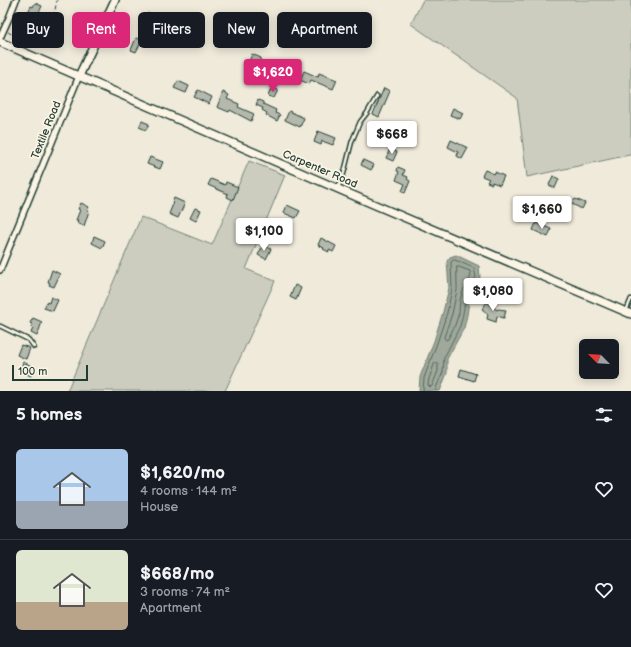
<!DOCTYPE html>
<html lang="en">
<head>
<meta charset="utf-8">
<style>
	:root { --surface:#171b24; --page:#242831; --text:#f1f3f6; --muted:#9ea1a6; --line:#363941; --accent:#db2777 }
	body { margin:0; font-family:"Balsamiq Sans",sans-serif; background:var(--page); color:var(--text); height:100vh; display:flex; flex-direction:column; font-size:15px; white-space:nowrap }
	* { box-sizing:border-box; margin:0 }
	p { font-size:13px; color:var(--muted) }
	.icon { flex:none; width:22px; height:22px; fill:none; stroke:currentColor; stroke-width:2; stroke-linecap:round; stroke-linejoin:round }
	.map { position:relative; height:391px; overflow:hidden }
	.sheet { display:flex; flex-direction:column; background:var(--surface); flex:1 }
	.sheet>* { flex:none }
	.guide { position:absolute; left:12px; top:12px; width:400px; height:36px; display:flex; gap:8px }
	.needle { width:26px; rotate:294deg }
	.controls { position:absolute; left:579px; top:339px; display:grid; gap:8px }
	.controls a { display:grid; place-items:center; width:40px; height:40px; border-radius:6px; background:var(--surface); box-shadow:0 2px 10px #0003; font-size:20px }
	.scale { position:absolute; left:12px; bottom:10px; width:76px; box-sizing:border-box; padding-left:4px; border:2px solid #1f3d34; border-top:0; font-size:11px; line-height:14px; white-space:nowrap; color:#1f3d34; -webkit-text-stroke:3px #fcf5e5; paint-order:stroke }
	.price { position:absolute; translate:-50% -34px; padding:0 9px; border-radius:4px; background:#fff; color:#222; font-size:13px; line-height:26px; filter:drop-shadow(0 1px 2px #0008) }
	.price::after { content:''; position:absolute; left:50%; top:24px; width:12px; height:9px; margin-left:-6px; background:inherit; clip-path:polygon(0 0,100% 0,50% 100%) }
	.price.on { background:var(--accent); color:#fff }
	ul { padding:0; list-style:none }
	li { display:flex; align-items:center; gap:12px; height:100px; padding:0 16px }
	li+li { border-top:1px solid var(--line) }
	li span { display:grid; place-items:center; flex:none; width:112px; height:80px; border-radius:6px; color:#555 }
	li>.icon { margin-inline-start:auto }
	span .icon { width:48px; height:48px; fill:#fffc; stroke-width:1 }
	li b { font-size:17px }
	h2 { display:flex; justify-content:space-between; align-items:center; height:48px; padding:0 16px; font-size:17px }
	.chip { padding:0 14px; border-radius:6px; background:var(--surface); box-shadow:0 2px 10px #0003; font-size:14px; line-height:36px }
	.chip.on { background:var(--accent); color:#fff }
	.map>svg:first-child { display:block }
	.green { fill:#cccdbf; stroke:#76857a }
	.water { fill:#9fa89a; stroke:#6c7d71 }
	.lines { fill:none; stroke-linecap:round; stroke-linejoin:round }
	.shore { stroke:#52685d; stroke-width:1 }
	.building { fill:#b5b9ad; stroke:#1f3d34 }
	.lane-casing { stroke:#1f3d34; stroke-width:5.5 }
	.street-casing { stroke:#1f3d34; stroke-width:8 }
	.secondary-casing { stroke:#1f3d34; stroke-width:10 }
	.path { stroke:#1f3d34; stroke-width:1; stroke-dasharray:4 3; stroke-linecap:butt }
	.lane { stroke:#fcf5e5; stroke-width:2.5 }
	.street { stroke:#fcf5e5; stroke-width:5 }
	.secondary { stroke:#fcf5e5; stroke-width:7 }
	.labels { text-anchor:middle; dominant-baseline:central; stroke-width:3.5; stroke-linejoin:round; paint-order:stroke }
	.street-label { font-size:11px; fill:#1f3d34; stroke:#fcf5e5 }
</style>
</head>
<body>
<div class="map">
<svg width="631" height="391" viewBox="0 0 631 391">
	<rect width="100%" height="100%" fill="#efeada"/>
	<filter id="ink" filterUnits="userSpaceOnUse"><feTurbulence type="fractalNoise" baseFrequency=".025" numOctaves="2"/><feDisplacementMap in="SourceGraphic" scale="8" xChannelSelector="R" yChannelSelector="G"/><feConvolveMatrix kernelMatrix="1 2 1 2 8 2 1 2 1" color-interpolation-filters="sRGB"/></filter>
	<g filter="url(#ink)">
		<path class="green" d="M423,0H631V155H629L527,177L517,98L411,24Z
			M249,161L285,175L246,269L275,281L225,391H67L141,217L212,245Z"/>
		<path class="water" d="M456,255L479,266L480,277L477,285L471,294L469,301L467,315L464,328L447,359V373L440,391H419L420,377L434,341L443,312L449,288L447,261L450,257Z"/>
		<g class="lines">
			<path class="shore" d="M457,267H459L470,271L471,276L463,291L460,300L459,313L455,325L448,339L446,340L444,337L452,314L457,290Z
				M435,363H437L438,364V371L432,386L430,387L428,385L429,379Z
				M423,391L424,378L437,343L447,313L452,289L451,262L453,260H455L474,268L476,277L467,293L465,301L463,314L460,326L444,358L443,372L436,388V391"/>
		</g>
		<path class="building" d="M35,3L42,6L31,29L22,26L24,20L26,21L30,11L29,10L31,6L33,7Z
			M148,13L157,17L154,23H152L147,33L140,29Z
			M136,38L142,40L136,52L131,50Z
			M252,54L261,58L256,71L247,67Z
			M304,71L318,77L319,73L337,80L333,89L311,80L309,84L300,80Z
			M178,81L189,86L186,93L174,88Z
			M272,87L278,90L274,98L268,96Z
			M384,88L390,91L379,117L373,114Z
			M198,90L212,97L209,104L194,97Z
			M223,92L229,95L227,99L239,104L238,107L254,114L251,121L230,110L229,112L217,107Z
			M258,100L263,102V104L276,110L275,113L280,115L277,121L266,115L267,113L262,110L263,108L256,105Z
			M453,108L463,113L460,119L450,115Z
			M289,111L304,118L300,127L285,120Z
			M142,121L149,124L146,130L139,127Z
			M318,131L336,138L333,145L322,141L321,145L314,142Z
			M451,140L468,148L462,159L457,156L458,152L448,147Z
			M390,149L397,152L393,161L386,158Z
			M150,157L163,162L160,169L147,164Z
			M363,160L374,165L371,170L361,165Z
			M398,167L405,170L403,175L408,177L407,179L410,181L405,193L402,191L405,184L396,180L399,172L397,171Z
			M485,170L494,174L495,172L504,176L500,185L492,182V184L487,182L489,179L482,176Z
			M553,176L559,179L555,188L549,185Z
			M211,179L225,185L226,182L238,187L233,200L227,197L228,194L208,185Z
			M174,198L185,203L178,218L169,214L173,204L172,203Z
			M575,199L585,203L582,209L572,204Z
			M81,203L89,207L87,210L89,211L84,226L77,223L78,220H76L80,210L78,209Z
			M287,205L300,211L296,218L284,213Z
			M195,208L201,210L196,221L190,218Z
			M536,223L551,229L548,237L533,230Z
			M94,236L105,241L102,248L92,243Z
			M321,238L336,246L333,252L329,250V252L323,249L324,248L318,245Z
			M263,245L271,249L266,259L258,255Z
			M52,270L60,274L54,287L49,285L50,283L48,282Z
			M295,285L301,288L296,300L290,297Z
			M51,297L58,300L53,311L44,308L47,302L49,303Z
			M487,302L497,310L498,309L506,310L504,318L497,316L496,322L487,319L488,314L482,309Z
			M33,318L42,322L37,336L31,333L33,328L31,327L32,324L30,323Z
			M21,345L30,348L26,359L17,355Z
			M23,362L34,367L31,376L20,371Z
			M461,369L476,374L474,381L459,376Z"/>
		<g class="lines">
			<defs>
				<path id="lane" d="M338,188L344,173L352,141L360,122L367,113L377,96
					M626,311L631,299
					M0,326L29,340L34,347"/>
				<path id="street" d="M0,38L9,18L16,0
					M0,270L79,76"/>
				<path id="secondary" d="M0,42L373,204L631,314
					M79,76L115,0"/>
			</defs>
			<use href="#lane" class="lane-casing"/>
			<use href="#street" class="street-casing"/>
			<use href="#secondary" class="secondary-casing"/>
			<path class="path" d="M8,32C13,35 30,45 35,44C36,43 37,42 38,41L55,10L57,0"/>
			<use href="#lane" class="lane"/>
			<use href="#street" class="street"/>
			<use href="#secondary" class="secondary"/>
		</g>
	</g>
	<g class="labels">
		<g class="street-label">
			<text transform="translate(46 130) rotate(-68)">Textile Road</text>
			<text transform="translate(320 169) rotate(23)">Carpenter Road</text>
		</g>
	</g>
</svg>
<div class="controls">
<a><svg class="needle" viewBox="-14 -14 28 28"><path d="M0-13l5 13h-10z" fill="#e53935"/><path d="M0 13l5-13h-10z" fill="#9ea1a6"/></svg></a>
</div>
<div class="scale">100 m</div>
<b class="price on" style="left:273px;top:93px">$1,620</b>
<b class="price" style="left:392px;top:155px">$668</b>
<b class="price" style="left:542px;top:230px">$1,660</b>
<b class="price" style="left:264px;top:252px">$1,100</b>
<b class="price" style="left:493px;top:312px">$1,080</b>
<div class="guide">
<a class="chip">Buy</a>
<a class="chip on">Rent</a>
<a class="chip">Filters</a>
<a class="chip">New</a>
<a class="chip">Apartment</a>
</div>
</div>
<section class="sheet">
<h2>5 homes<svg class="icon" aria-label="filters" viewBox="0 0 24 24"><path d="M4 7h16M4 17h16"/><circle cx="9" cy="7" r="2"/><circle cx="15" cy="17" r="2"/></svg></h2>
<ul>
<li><span style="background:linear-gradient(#a9c7e8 65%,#9aa5b1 0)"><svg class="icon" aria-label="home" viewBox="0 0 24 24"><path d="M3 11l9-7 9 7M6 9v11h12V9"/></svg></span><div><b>$1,620/mo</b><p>4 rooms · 144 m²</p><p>House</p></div><svg class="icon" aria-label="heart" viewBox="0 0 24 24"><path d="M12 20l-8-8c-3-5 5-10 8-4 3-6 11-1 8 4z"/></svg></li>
<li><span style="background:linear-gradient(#dfe7d0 65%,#b9a48a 0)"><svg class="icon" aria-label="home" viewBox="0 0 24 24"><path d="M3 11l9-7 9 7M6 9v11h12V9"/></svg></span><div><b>$668/mo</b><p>3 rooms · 74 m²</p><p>Apartment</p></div><svg class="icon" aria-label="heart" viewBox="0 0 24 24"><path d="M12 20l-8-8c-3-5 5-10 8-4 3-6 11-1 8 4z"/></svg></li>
</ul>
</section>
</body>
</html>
